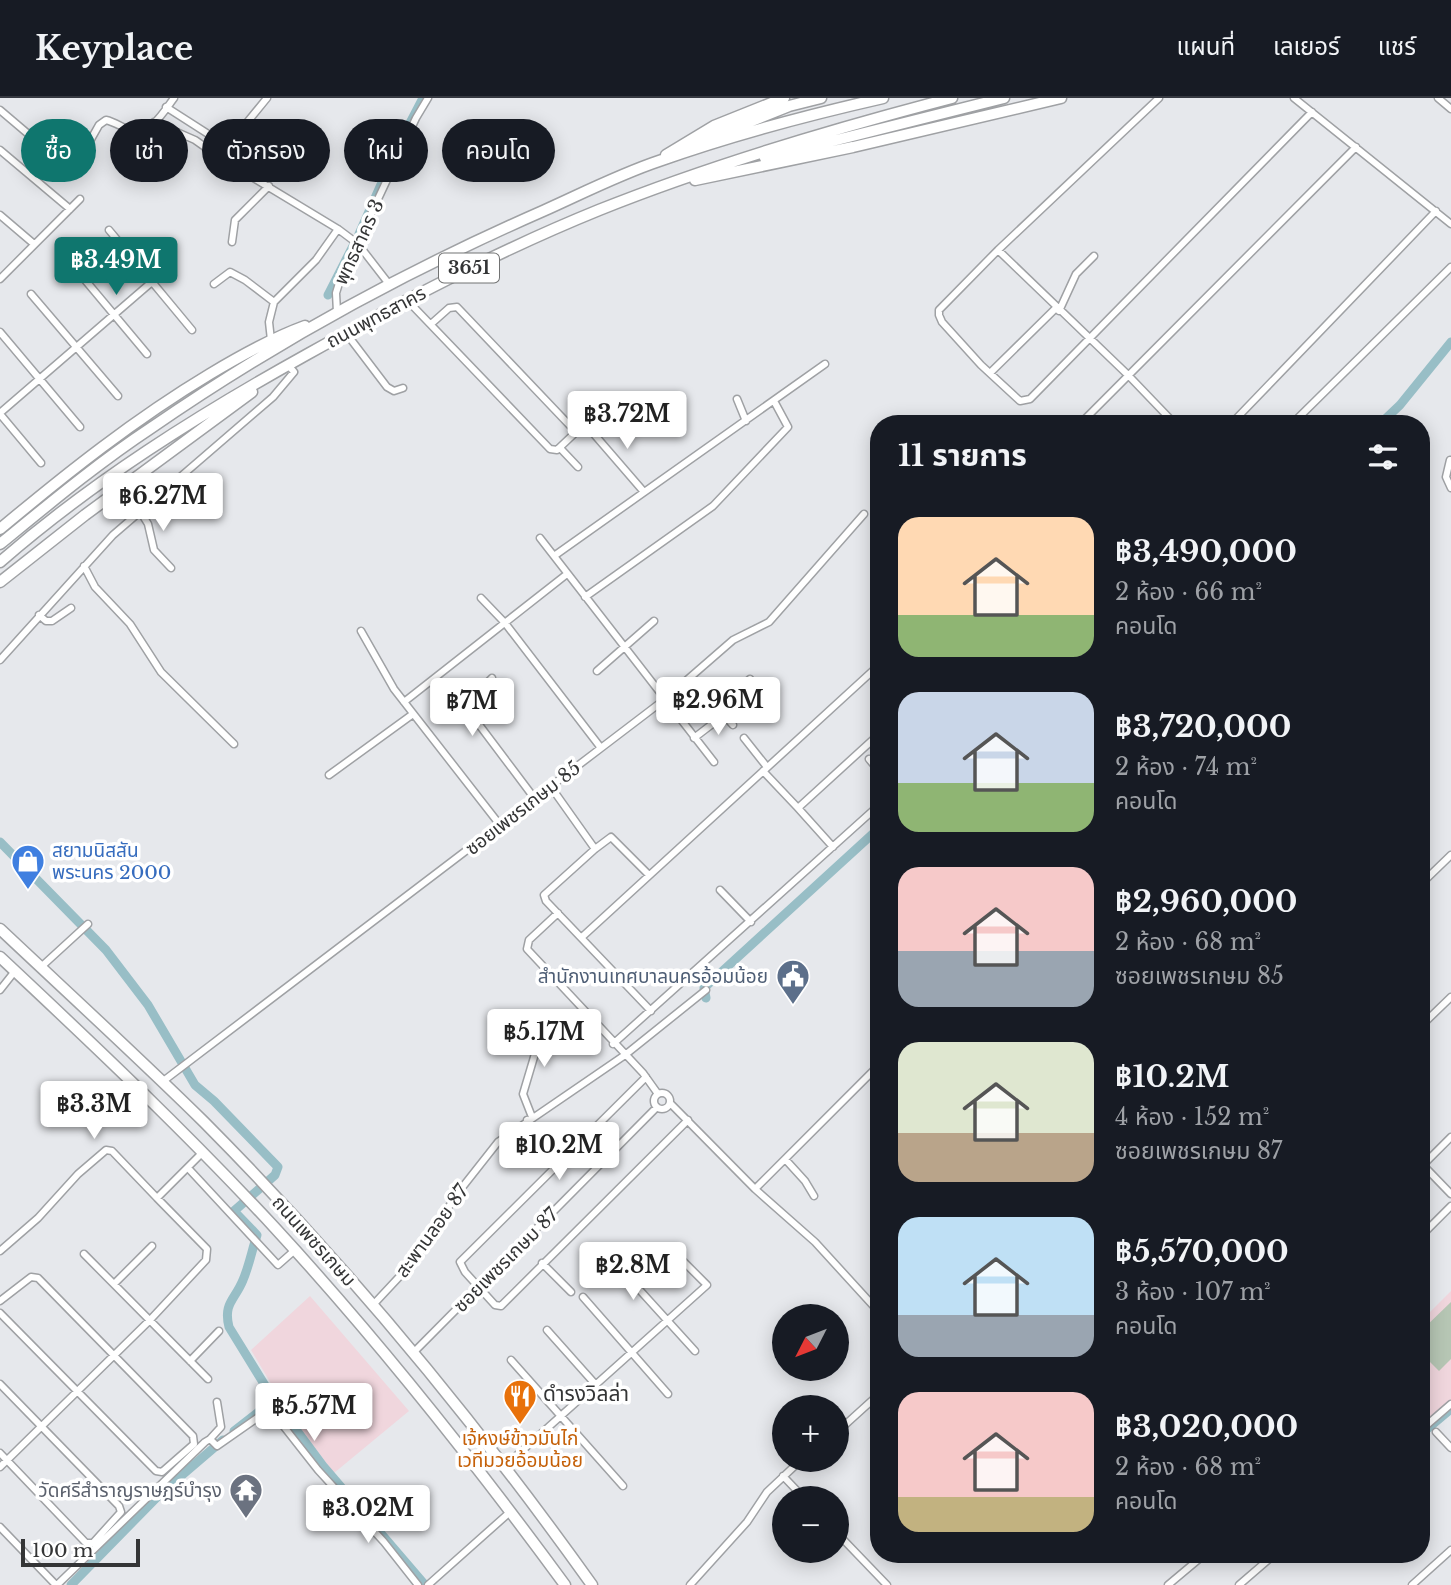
<!DOCTYPE html>
<html lang="th">
<head>
<meta charset="utf-8">
<style>
	:root { --surface:#171b24; --page:#20242c; --text:#f1f3f6; --muted:#9ea1a6; --line:#363941; --accent:#0f766e }
	body { margin:0; font-family:"Libre Baskerville","Noto Sans Thai",serif; background:var(--page); color:var(--text); height:100vh; display:flex; flex-direction:column; font-size:26px; white-space:nowrap }
	* { box-sizing:border-box; margin:0 }
	p { font-size:23px; color:var(--muted) }
	.icon { flex:none; width:38px; height:38px; fill:none; stroke:currentColor; stroke-width:2; stroke-linecap:round; stroke-linejoin:round }
	.map { position:relative; flex:1; overflow:hidden }
	.sheet { position:absolute; left:870px; top:317px; width:560px; height:1148px; display:flex; flex-direction:column; background:var(--surface); border-radius:28px; box-shadow:0 4px 18px #0003 }
	.sheet>* { flex:none }
	.hud { position:absolute; left:21px; top:21px; width:665px; height:63px; display:flex; gap:14px }
	.needle { width:46px; rotate:228deg }
	.buttons { position:absolute; left:772px; top:1206px; display:grid; gap:14px }
	.buttons a { display:grid; place-items:center; width:77px; height:77px; border-radius:50%; background:var(--surface); box-shadow:0 4px 18px #0003; font-size:35px }
	.scale { position:absolute; left:21px; bottom:18px; width:119px; box-sizing:border-box; padding-left:7px; border:4px solid #343536; border-top:0; font-size:19px; line-height:24px; white-space:nowrap; color:#343536; -webkit-text-stroke:5px #fff; paint-order:stroke }
	.price { position:absolute; translate:-50% -60px; padding:0 16px; border-radius:7px; background:#fff; color:#222; font-size:23px; line-height:46px; filter:drop-shadow(0 2px 4px #0008) }
	.price::after { content:''; position:absolute; left:50%; top:42px; width:21px; height:16px; margin-left:-10px; background:inherit; clip-path:polygon(0 0,100% 0,50% 100%) }
	.price.selected { background:var(--accent); color:#fff }
	ul { padding:0; list-style:none }
	li { display:flex; align-items:center; gap:21px; height:175px; padding:0 28px }
	li span { display:grid; place-items:center; flex:none; width:196px; height:140px; border-radius:21px; color:#555 }
	li>.icon { margin-inline-start:auto }
	span .icon { width:84px; height:84px; fill:#fffc; stroke-width:1 }
	li b { font-size:30px }
	h2 { display:flex; justify-content:space-between; align-items:center; height:84px; padding:0 28px; font-size:30px }
	.chip { padding:0 24px; border-radius:32px; background:var(--surface); box-shadow:0 4px 18px #0003; font-size:24px; line-height:63px }
	.chip.selected { background:var(--accent); color:#fff }
	header { display:flex; align-items:center; gap:42px; box-sizing:border-box; height:98px; padding:0 35px; background:var(--surface); border-bottom:2px solid var(--line) }
	header strong { font-size:33px }
	nav { display:flex; gap:38px; margin-inline-start:auto; font-size:24px }
	.map>svg:first-child { display:block }
	.education { fill:#f0d6dd }
	.green { fill:#b6c6b4 }
	.lines { fill:none; stroke-linecap:round; stroke-linejoin:round }
	.canal { stroke:#98bec6; stroke-width:9 }
	.minor-casing { stroke:#9fa1a4; stroke-width:9 }
	.primary-casing { stroke:#9fa1a4; stroke-width:13 }
	.minor { stroke:#fff; stroke-width:6 }
	.primary { stroke:#fff; stroke-width:10 }
	.labels { text-anchor:middle; dominant-baseline:central; stroke-width:7; stroke-linejoin:round; paint-order:stroke }
	.shield { fill:#fff; stroke:#717272; stroke-width:2 }
	.shield-label { font-size:18px; font-weight:bold; fill:#343536 }
	.street-label { font-size:19px; fill:#343536; stroke:#fff }
	.shop-label { font-size:19px; fill:#366cbe; stroke:#fff; text-anchor:start }
	.service-label { font-size:19px; fill:#4e5e75; stroke:#fff; text-anchor:end }
	.food-label { font-size:19px; fill:#c56008; stroke:#fff }
	.worship-label { font-size:19px; fill:#5b616d; stroke:#fff; text-anchor:end }
	.neighbourhood-label { font-size:21px; fill:#343536; stroke:#fff }
</style>
</head>
<body>
<header>
<strong>Keyplace</strong>
<nav><a>แผนที่</a><a>เลเยอร์</a><a>แชร์</a></nav>
</header>
<div class="map">
<svg width="1451" height="1487" viewBox="0 0 1451 1487">
	<rect width="100%" height="100%" fill="#e6e8ec"/>
	<path class="education" d="M1451,1193V1306L1421,1331V1223Z
		M310,1198L409,1313L334,1375L289,1316L251,1252Z"/>
	<path class="green" d="M1451,1204V1261L1439,1273L1421,1255V1233Z"/>
	<g class="lines">
		<path class="canal" d="M359,136L399,46L423,0
			M328,197L353,148
			M1380,326L1400,307L1451,244
			M0,744L106,852L148,907L195,987L214,1003L278,1069L275,1077L234,1113L257,1137C252,1152 249,1168 243,1182C235,1202 223,1205 229,1229L274,1302L323,1368L425,1487
			M706,900L704,890L878,731
			M234,1333L274,1302
			M1421,1336L1451,1311
			M71,1487L161,1395L223,1342"/>
		<defs>
			<path id="minor" d="M1159,0L998,152L939,212V217L942,224L981,267L1020,303L1030,301L1312,14
				M1294,0L1451,126
				M1438,0L1451,11
				M166,9L230,50
				M0,12L40,46
				M154,24L195,42L222,61L338,131L358,146L389,186
				M128,31L135,48L153,69
				M90,43L99,27L106,22C115,24 123,30 132,33C150,38 165,12 174,0
				M0,52L70,111
				M222,61L240,33L267,0
				M248,75L263,57
				M0,117L34,146
				M109,132L192,232
				M232,144L235,122L269,88
				M998,152L1128,277L1175,326
				M65,158L147,256
				M0,181L80,101
				M214,186L230,174L245,182L274,204
				M31,196L118,298
				M407,202L550,351L557,352L576,334L587,328L644,394
				M1059,213L1076,176L1094,158
				M337,214L336,195L340,182L416,20L428,0
				M431,226L449,210L457,209L576,334
				M0,234L80,329
				M346,235L387,289L394,293L403,290
				M271,242L269,224L274,204L316,162L338,131
				M990,275L1056,210
				M737,301L746,323
				M0,315L168,170
				M0,316L41,365
				M1080,326L1356,49
				M1157,326L1166,317
				M1231,326L1436,113
				M1292,326L1451,169
				M560,350L578,369
				M1450,362L1446,379L1451,390
				M140,413L148,426L154,452L171,470
				M540,440L714,664
				M554,458L825,266
				M84,468L95,489L130,526L161,574L234,646
				M585,499L713,408L788,329L774,303
				M481,500L505,525L601,650
				M39,517L46,523H52L71,510
				M361,533L394,591L500,727
				M0,562L113,437L273,299L294,274L288,267
				M597,573L654,523
				M492,580L470,602L468,612L535,701
				M404,604L567,476
				M733,627L724,617L725,603L750,581
				M694,640L724,617
				M744,640L767,669
				M869,661L878,672
				M763,673L798,710L878,637
				M329,677L413,616
				M551,689L595,751
				M798,710L833,749
				M649,777L611,739L595,751L544,797L546,803L651,913
				M1421,786L1451,757
				M720,792L751,824
				M558,815L529,842L527,851L643,975L658,996
				M582,839L878,568
				M41,869L88,826
				M0,892L15,873
				M1421,928L1451,899
				M613,946L878,708
				M646,979L460,1164L465,1174L495,1207L501,1208L688,1022
				M162,984L601,650L664,602L733,542L769,524L864,416
				M654 1003a8 8 0 1 1 16 0a8 8 0 1 1-16 0Z
				M670,1005L755,1091L815,1144L878,1213
				M532,1019L523,996L537,949L539,927
				M527,1022L543,1045
				M785,1061L805,1083L814,1098
				M1421,1065L1451,1096
				M1422,1068L1451,1039
				M188,1070L278,1167L295,1152
				M755,1091L878,968
				M1421,1138L1451,1108
				M0,1153L38,1120L78,1076L106,1052L112,1053L157,1100
				M84,1156L208,1281
				M542,1165L571,1194
				M617,1167L695,1253
				M114,1186L152,1148
				M583,1199L668,1296
				M0,1203L31,1179L38,1180L193,1338L194,1346L162,1374L156,1373L0,1215
				M372,1208L414,1163L457,1096L498,1044L625,957L706,892
				M547,1232L596,1287
				M413,1255L657,1009
				M511,1262L623,1388
				M190,1263L219,1233
				M0,1286L119,1408L121,1414L93,1445H86L0,1355
				M1421,1332L1451,1306
				M1436,1334L1451,1350
				M836,1335L878,1297
				M210,1341L221,1329L217,1304
				M505,1368L707,1187L681,1161
				M0,1369L150,1222L206,1162L207,1151L157,1100L203,1054
				M783,1378L804,1400
				M0,1429L56,1487
				M836,1434L887,1487
				M57,1487L205,1344L210,1341L217,1348L270,1311L318,1372L384,1444L418,1487
				M428,1487L510,1414
				M690,1487L747,1424L767,1394L801,1362
				M1168,1487L1205,1456
				M1239,1487L1275,1456
				M1412,1487L1451,1452"/>
			<path id="primary" d="M689,48L789,8L821,0
				M666,57L714,28L784,0
				M765,60L1004,0
				M695,82L853,49L1061,0
				M0,431C67,375 135,321 210,276C240,258 272,240 305,228
				M0,446C49,406 98,365 151,330C274,245 406,173 543,113C581,96 620,76 659,63C732,37 808,17 883,0
				M0,464C93,383 198,317 306,257C401,204 498,153 599,112C714,66 833,31 952,0
				M0,484L85,417L252,294
				M0,831C68,895 137,958 204,1024C346,1167 475,1323 592,1487
				M0,859C94,947 187,1035 275,1130C379,1243 474,1363 565,1487"/>
		</defs>
		<use href="#minor" class="minor-casing"/>
		<use href="#primary" class="primary-casing"/>
		<use href="#minor" class="minor"/>
		<use href="#primary" class="primary"/>
	</g>
	<defs>
		<symbol id="shop-pin" viewBox="-11 -11 22 30"><path d="M0 17L-7.5 6A9.5 9.5 0 1 1 7.5 6Z" fill="#3f7fe0" stroke="#fff"/><path d="M-5-2.5h2.3a2.7 3.5 0 0 1 5.4 0H5L5.5 6h-11ZM-1.5-2.5h3a1.5 2.3 0 0 0-3 0Z" fill="#fff"/></symbol>
		<symbol id="civic-pin" viewBox="-11 -11 22 30"><path d="M0 17L-7.5 6A9.5 9.5 0 1 1 7.5 6Z" fill="#5c6f8a" stroke="#fff"/><path d="M-.6-6.5H3V-4.5H.6V-3L4-1V1h2V6H-6V1h2V-1L-.6-3ZM-1.2 2.5V6h2.4V2.5Z" fill="#fff"/></symbol>
		<symbol id="restaurant-pin" viewBox="-11 -11 22 30"><path d="M0 17L-7.5 6A9.5 9.5 0 1 1 7.5 6Z" fill="#e8710a" stroke="#fff"/><path d="M-5-6h1v4h1v-4h1v4h1v-4h1v5L-1.5 .5V6h-2V.5L-5-1ZM5-6V6H3V1.5H1.5Q1.5-4 5-6Z" fill="#fff"/></symbol>
		<symbol id="temple-pin" viewBox="-11 -11 22 30"><path d="M0 17L-7.5 6A9.5 9.5 0 1 1 7.5 6Z" fill="#6b7280" stroke="#fff"/><path d="M0-6L5-2H3V0L6.5 2.5H4V6H1.5V3h-3V6H-4V2.5H-6.5L-3 0V-2H-5Z" fill="#fff"/></symbol>
	</defs>
	<g fill-rule="evenodd">
		<use href="#shop-pin" x="9" y="744" width="38" height="52"/>
		<use href="#civic-pin" x="774" y="859" width="38" height="52"/>
		<use href="#restaurant-pin" x="501" y="1279" width="38" height="52"/>
		<use href="#temple-pin" x="227" y="1373" width="38" height="52"/>
	</g>
	<g class="labels">
		<rect class="shield" x="439" y="155.5" width="60" height="29" rx="5"/>
		<g class="shield-label">
			<text x="469" y="170">3651</text>
		</g>
		<g class="street-label">
			<text transform="translate(359 144) rotate(-65)">พุทธสาคร 3</text>
			<text transform="translate(376 219) rotate(-28)">ถนนพุทธสาคร</text>
			<text transform="translate(523 710) rotate(-38)">ซอยเพชรเกษม 85</text>
			<text transform="translate(432 1133) rotate(-54)">สะพานลอย 87</text>
			<text transform="translate(314 1143) rotate(48)">ถนนเพชรเกษม</text>
			<text transform="translate(506 1162) rotate(-45)">ซอยเพชรเกษม 87</text>
		</g>
		<g class="shop-label">
			<text x="52" y="752">สยามนิสสัน<tspan x="52" dy="22">พระนคร 2000</tspan></text>
		</g>
		<g class="service-label">
			<text x="768" y="878">สำนักงานเทศบาลนครอ้อมน้อย</text>
		</g>
		<g class="food-label">
			<text x="520" y="1340">เจ้หงษ์ข้าวมันไก่<tspan x="520" dy="22">เวทีมวยอ้อมน้อย</tspan></text>
		</g>
		<g class="worship-label">
			<text x="222" y="1392">วัดศรีสําราญราษฎร์บํารุง</text>
		</g>
		<g class="neighbourhood-label">
			<text x="586" y="1296">ดำรงวิลล่า</text>
		</g>
	</g>
</svg>
<div class="buttons">
<a><svg class="needle" viewBox="-14 -14 28 28"><path d="M0-13l5 13h-10z" fill="#e53935"/><path d="M0 13l5-13h-10z" fill="#9ea1a6"/></svg></a>
<a>+</a>
<a>−</a>
</div>
<div class="scale">100 m</div>
<b class="price selected" style="left:116px;top:199px">฿3.49M</b>
<b class="price" style="left:627px;top:353px">฿3.72M</b>
<b class="price" style="left:163px;top:435px">฿6.27M</b>
<b class="price" style="left:718px;top:639px">฿2.96M</b>
<b class="price" style="left:472px;top:640px">฿7M</b>
<b class="price" style="left:544px;top:971px">฿5.17M</b>
<b class="price" style="left:94px;top:1043px">฿3.3M</b>
<b class="price" style="left:559px;top:1084px">฿10.2M</b>
<b class="price" style="left:633px;top:1204px">฿2.8M</b>
<b class="price" style="left:314px;top:1345px">฿5.57M</b>
<b class="price" style="left:368px;top:1447px">฿3.02M</b>
<div class="hud">
<a class="chip selected">ซื้อ</a>
<a class="chip">เช่า</a>
<a class="chip">ตัวกรอง</a>
<a class="chip">ใหม่</a>
<a class="chip">คอนโด</a>
</div>
<section class="sheet">
<h2>11 รายการ<svg class="icon" aria-label="filters" viewBox="0 0 24 24"><path d="M4 7h16M4 17h16"/><circle cx="9" cy="7" r="2"/><circle cx="15" cy="17" r="2"/></svg></h2>
<ul>
<li><span style="background:linear-gradient(#ffd9b3 70%,#8fb573 0)"><svg class="icon" aria-label="home" viewBox="0 0 24 24"><path d="M3 11l9-7 9 7M6 9v11h12V9"/></svg></span><div><b>฿3,490,000</b><p>2 ห้อง · 66 m²</p><p>คอนโด</p></div></li>
<li><span style="background:linear-gradient(#c9d6e8 65%,#8fb573 0)"><svg class="icon" aria-label="home" viewBox="0 0 24 24"><path d="M3 11l9-7 9 7M6 9v11h12V9"/></svg></span><div><b>฿3,720,000</b><p>2 ห้อง · 74 m²</p><p>คอนโด</p></div></li>
<li><span style="background:linear-gradient(#f6c9c9 60%,#9aa5b1 0)"><svg class="icon" aria-label="home" viewBox="0 0 24 24"><path d="M3 11l9-7 9 7M6 9v11h12V9"/></svg></span><div><b>฿2,960,000</b><p>2 ห้อง · 68 m²</p><p>ซอยเพชรเกษม 85</p></div></li>
<li><span style="background:linear-gradient(#dfe7d0 65%,#b9a48a 0)"><svg class="icon" aria-label="home" viewBox="0 0 24 24"><path d="M3 11l9-7 9 7M6 9v11h12V9"/></svg></span><div><b>฿10.2M</b><p>4 ห้อง · 152 m²</p><p>ซอยเพชรเกษม 87</p></div></li>
<li><span style="background:linear-gradient(#bfe0f5 70%,#9aa5b1 0)"><svg class="icon" aria-label="home" viewBox="0 0 24 24"><path d="M3 11l9-7 9 7M6 9v11h12V9"/></svg></span><div><b>฿5,570,000</b><p>3 ห้อง · 107 m²</p><p>คอนโด</p></div></li>
<li><span style="background:linear-gradient(#f6c9c9 75%,#c2b280 0)"><svg class="icon" aria-label="home" viewBox="0 0 24 24"><path d="M3 11l9-7 9 7M6 9v11h12V9"/></svg></span><div><b>฿3,020,000</b><p>2 ห้อง · 68 m²</p><p>คอนโด</p></div></li>
</ul>
</section>
</div>
</body>
</html>
